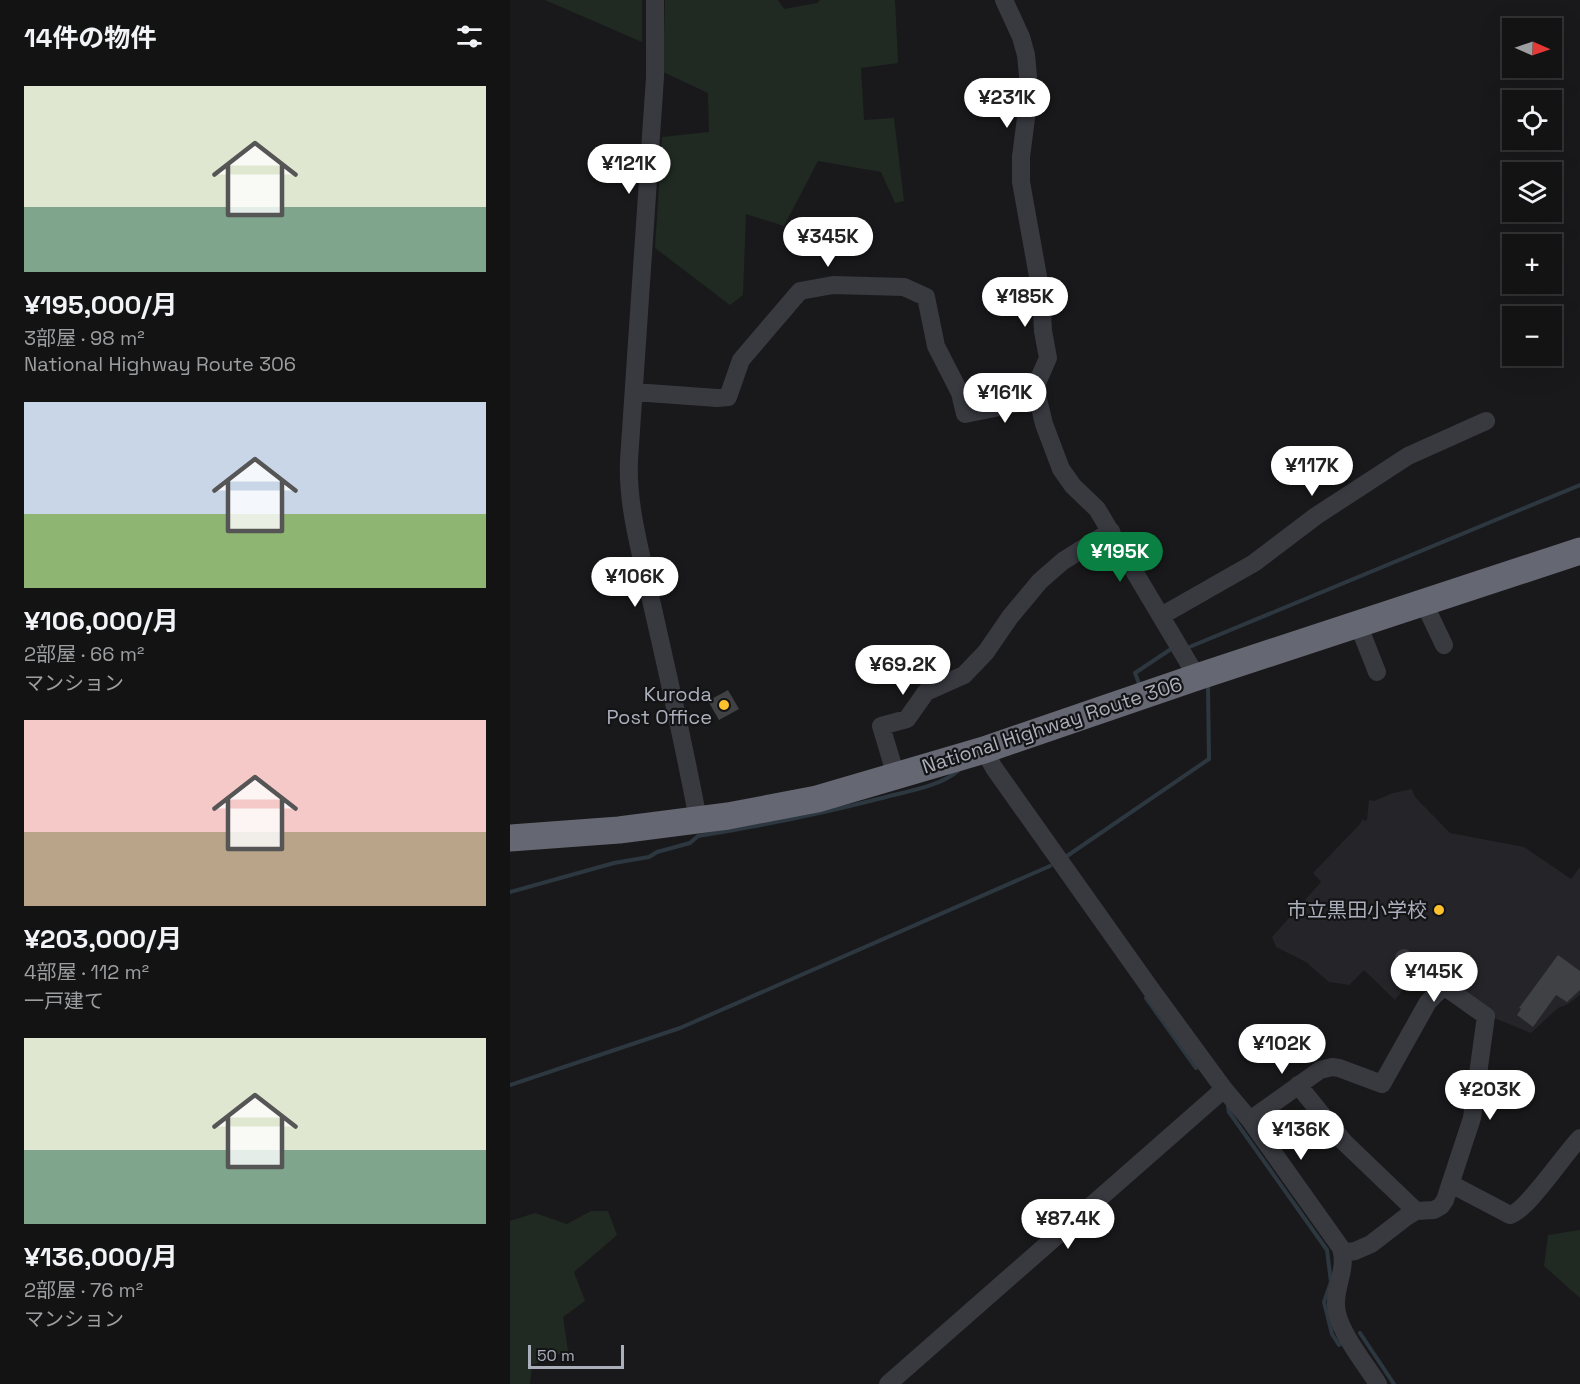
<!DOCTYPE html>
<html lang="ja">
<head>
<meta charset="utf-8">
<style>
	:root { --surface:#131314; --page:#1c1c1d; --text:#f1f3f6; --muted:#9d9ea0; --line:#323234; --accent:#0b8043 }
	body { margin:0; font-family:"Space Grotesk","Noto Sans JP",sans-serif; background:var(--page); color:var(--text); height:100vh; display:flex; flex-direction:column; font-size:22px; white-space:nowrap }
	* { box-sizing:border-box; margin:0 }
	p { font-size:20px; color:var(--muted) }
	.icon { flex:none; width:33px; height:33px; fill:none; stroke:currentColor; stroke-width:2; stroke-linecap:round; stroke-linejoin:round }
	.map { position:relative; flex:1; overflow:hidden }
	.details { display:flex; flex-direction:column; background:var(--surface); width:510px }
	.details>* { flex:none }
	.needle { width:39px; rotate:92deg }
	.fabs { position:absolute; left:992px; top:18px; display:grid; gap:12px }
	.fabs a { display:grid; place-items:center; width:60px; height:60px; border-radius:0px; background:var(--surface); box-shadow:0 6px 24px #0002,0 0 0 2px var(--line); font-size:30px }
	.scale { position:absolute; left:18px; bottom:15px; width:96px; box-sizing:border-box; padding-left:6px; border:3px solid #aaafbb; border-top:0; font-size:16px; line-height:21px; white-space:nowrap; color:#aaafbb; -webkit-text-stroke:4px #141416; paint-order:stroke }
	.price { position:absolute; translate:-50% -51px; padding:0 14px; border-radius:21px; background:#fff; color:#222; font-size:20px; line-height:39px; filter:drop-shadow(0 2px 3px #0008) }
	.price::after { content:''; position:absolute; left:50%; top:36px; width:18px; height:14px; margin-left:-9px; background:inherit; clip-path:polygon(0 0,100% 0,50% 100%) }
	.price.active { background:var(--accent); color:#fff }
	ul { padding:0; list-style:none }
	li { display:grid; align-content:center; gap:12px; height:318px; padding:0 24px }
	li span { display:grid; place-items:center; height:186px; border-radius:0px; color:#555 }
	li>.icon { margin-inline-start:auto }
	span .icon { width:108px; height:108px; fill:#fffc; stroke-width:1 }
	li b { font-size:26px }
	h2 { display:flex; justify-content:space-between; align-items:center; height:72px; padding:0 24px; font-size:26px }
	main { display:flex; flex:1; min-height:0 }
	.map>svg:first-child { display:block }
	.built { fill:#252428 }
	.green { fill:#202a22 }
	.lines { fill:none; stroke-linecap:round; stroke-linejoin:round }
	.stream { stroke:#2d3740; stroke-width:4 }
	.building { fill:#404145 }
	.minor { stroke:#393a40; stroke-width:18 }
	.highway { stroke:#656872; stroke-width:27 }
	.poi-dot { fill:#fdc12e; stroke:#141416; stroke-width:2 }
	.labels { text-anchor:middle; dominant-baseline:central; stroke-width:4.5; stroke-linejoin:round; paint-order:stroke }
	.poi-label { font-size:20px; fill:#aaafbb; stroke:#141416; text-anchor:end }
	.street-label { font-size:20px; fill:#aaafbb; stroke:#141416 }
</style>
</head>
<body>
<main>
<section class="details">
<h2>14件の物件<svg class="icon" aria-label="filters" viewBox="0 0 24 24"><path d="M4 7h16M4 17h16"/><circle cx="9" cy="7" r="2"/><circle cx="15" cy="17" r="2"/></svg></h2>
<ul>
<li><span style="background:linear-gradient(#dfe7d0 65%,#7fa58c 0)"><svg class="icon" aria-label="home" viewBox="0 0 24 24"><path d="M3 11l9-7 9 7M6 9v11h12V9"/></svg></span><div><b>¥195,000/月</b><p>3部屋 · 98 m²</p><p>National Highway Route 306</p></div></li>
<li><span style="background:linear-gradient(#c9d6e8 60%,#8fb573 0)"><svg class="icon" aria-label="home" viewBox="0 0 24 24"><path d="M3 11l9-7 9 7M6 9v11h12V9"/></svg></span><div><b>¥106,000/月</b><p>2部屋 · 66 m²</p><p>マンション</p></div></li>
<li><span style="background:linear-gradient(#f6c9c9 60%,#b9a48a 0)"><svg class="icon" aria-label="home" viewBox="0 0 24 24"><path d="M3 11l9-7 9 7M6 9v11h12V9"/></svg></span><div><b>¥203,000/月</b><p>4部屋 · 112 m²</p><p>一戸建て</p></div></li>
<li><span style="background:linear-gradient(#dfe7d0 60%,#7fa58c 0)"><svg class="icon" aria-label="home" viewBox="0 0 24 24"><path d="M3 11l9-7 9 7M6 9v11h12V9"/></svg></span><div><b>¥136,000/月</b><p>2部屋 · 76 m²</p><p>マンション</p></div></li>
</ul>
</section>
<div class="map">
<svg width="1070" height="1384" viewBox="0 0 1070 1384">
	<rect width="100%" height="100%" fill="#19191b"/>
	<path class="built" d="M902,789L905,797L940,833L1014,847L1061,879L1070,867V995L1058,1004L1048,1008L1021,1033L984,1018L905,975L885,1000L854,970L839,985L819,982L796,962L766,947L762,937L811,882L803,873L850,824L853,818L854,821L857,820L859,800L864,801L883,793Z"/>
	<path class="green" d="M35,0H132V42Z
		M155,0H268L274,9L307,3L310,0H385L388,63L351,68L354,120L384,118L394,201L385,203L371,172L308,161L274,226L236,214L233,295L220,305L145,248L152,137L199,132L198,93L153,72Z
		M81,1211H98L107,1235L64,1272L75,1301L53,1317L58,1351L22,1365L20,1384H0V1221L25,1213L57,1224Z
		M1070,1230V1298L1034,1266L1038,1235Z"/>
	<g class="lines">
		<path class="stream" d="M677,648L1070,485
			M630,686L625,673L664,647
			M557,856L699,759L698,687
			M0,892L104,863L139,857L147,852L180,843L188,836C251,826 314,813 376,797C399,791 431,786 449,770
			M636,998L686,1068
			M0,1085L170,1028L540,866
			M718,1107L719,1112L817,1250L821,1282L814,1302L822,1334L829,1345L833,1342
			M850,1333L884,1384"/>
	</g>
	<path class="building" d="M218,690L229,709L209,720L198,701Z
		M1048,955L1070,971V990L1057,1002L1046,995L1023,1027L1007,1015L1011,1009L1009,1008Z"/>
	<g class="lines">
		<path class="minor" d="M145,0V77L119,460C117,505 130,548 139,591C156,667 174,743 188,820
			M494,0L511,37L516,55L518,76L516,118L511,157V182L531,293L533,331L538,358L527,383L528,399L534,424L551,469L563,486L587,509L687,677
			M124,392L207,398L218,397L231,360L290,291L323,285L394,287L416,297L426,346L450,393L455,414L528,399
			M914,603L934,645
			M651,616L744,563L806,516L898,456L976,421
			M848,624L867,672
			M474,750L484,768L640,988L714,1089L740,1120L831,1248C837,1269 826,1283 826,1303C825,1328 855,1363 868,1384
			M386,776L371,726L397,719L416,692L454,675L476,652L500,617L530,581L553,561L601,531
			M788,1085L834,1142L906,1211
			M740,1120L810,1070L822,1067L829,1068L872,1084L918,1002L933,987
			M941,1184L1000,1215C1018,1210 1054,1154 1070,1138
			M832,1253L845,1251L861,1244L896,1217L906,1211L924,1210L931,1206L935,1200L962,1118L976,1016L894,958
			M378,1384L714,1089"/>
		<path class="highway" d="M0,838L109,830L218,816L307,799L474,750L687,677L1070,551"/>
	</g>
	<g class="poi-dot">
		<circle cx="214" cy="705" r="6"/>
		<circle cx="929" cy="910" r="6"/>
	</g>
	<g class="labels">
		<g class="poi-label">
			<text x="202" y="694">Kuroda<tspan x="202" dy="23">Post Office</tspan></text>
			<text x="917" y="910">市立黒田小学校</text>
		</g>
		<g class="street-label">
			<text transform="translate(542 725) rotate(-18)">National Highway Route 306</text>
		</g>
	</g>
</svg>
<div class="fabs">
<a><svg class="needle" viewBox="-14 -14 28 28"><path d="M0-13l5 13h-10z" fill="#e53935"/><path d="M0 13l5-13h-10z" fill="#9d9ea0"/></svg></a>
<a><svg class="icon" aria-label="locate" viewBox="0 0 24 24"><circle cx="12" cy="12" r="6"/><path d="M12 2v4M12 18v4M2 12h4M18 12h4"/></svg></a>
<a><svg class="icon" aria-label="layers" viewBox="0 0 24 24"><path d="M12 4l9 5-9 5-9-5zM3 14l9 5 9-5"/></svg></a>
<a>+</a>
<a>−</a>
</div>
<div class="scale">50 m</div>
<b class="price" style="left:497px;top:129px">¥231K</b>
<b class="price" style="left:119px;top:195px">¥121K</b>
<b class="price" style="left:318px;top:268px">¥345K</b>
<b class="price" style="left:515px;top:328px">¥185K</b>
<b class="price" style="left:495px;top:424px">¥161K</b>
<b class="price" style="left:802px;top:497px">¥117K</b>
<b class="price active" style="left:610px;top:583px">¥195K</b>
<b class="price" style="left:125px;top:608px">¥106K</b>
<b class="price" style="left:393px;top:696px">¥69.2K</b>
<b class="price" style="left:924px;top:1003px">¥145K</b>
<b class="price" style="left:772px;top:1075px">¥102K</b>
<b class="price" style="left:980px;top:1121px">¥203K</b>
<b class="price" style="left:791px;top:1161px">¥136K</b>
<b class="price" style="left:558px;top:1250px">¥87.4K</b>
</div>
</main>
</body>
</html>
